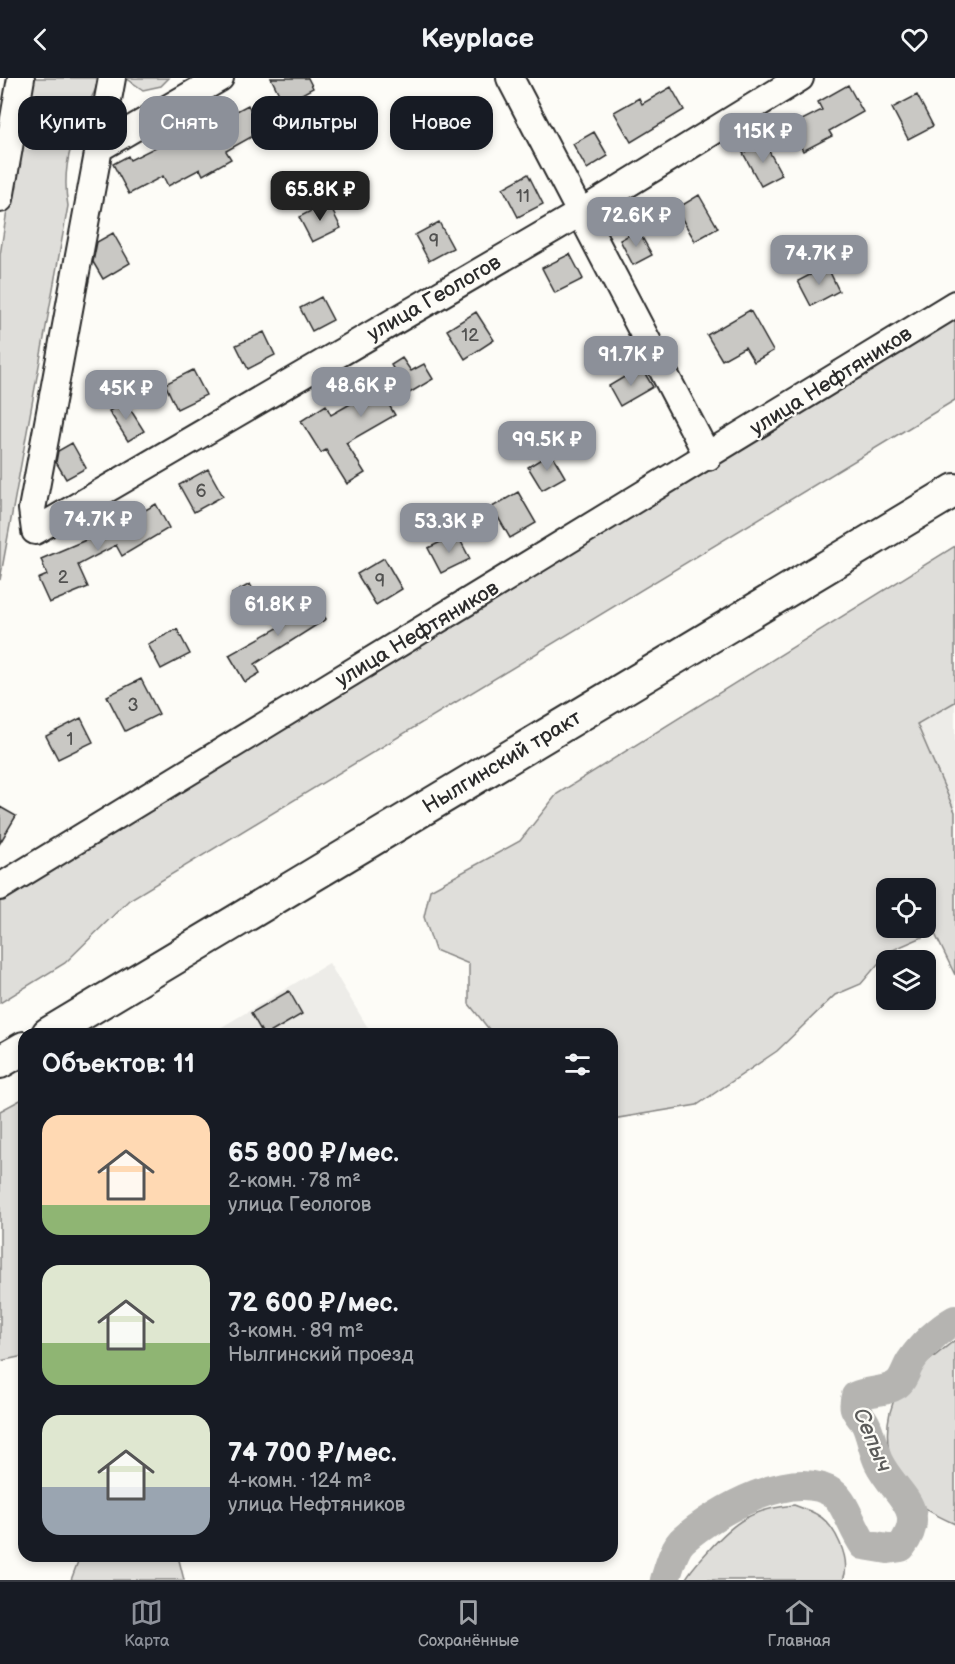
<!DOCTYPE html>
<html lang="ru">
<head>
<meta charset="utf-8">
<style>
	:root { --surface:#171b24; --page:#242831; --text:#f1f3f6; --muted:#9ea1a6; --line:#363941; --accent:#8c9099 }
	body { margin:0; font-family:"Balsamiq Sans",sans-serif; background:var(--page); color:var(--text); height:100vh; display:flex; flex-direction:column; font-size:22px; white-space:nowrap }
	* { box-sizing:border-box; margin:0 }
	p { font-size:20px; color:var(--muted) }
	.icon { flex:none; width:33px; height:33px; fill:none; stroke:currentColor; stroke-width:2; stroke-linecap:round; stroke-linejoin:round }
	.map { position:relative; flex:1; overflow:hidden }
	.panel { position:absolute; left:18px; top:950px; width:600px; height:534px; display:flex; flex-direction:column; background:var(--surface); border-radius:18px; box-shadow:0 3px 9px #0003 }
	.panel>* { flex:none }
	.top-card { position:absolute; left:18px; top:18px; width:600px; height:54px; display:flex; gap:12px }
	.controls { position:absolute; left:876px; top:800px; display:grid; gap:12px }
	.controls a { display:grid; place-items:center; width:60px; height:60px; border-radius:12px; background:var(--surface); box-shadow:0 3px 9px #0003; font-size:30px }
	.price { position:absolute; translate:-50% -51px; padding:0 14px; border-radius:12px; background:var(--accent); color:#fff; font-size:20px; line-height:39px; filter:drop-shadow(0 2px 3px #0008) }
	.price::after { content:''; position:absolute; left:50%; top:36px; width:18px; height:14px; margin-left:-9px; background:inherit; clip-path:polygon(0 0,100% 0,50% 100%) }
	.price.on { background:#222; color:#fff }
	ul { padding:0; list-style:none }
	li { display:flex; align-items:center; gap:18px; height:150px; padding:0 24px }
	li span { display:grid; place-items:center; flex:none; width:168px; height:120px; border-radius:18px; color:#555 }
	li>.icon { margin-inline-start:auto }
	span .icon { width:72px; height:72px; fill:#fffc; stroke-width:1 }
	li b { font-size:26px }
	h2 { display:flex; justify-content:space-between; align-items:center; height:72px; padding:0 24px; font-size:26px }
	.pill { padding:0 21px; border-radius:18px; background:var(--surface); box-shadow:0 3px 9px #0003; font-size:21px; line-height:54px }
	.pill.on { background:var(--accent); color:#fff }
	header { display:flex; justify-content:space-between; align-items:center; height:78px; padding:0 24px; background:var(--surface); font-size:27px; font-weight:600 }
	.dock { display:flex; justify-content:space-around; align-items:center; height:84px; border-top:2px solid var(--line); background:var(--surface); font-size:16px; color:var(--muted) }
	.dock a { display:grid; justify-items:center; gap:3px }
	.dock .on { color:var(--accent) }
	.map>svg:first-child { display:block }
	.built { fill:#edece8 }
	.green { fill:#dfdeda; stroke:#858482; stroke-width:1.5; fill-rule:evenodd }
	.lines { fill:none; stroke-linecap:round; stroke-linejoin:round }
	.river { stroke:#b5b4b1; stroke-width:30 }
	.building { fill:#c9c8c4; stroke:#2b2b2b; stroke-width:1.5 }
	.minor-casing { stroke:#2b2b2b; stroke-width:30 }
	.major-casing { stroke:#2b2b2b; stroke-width:36 }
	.minor { stroke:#fdfcf7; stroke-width:26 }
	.major { stroke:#fdfcf7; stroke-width:32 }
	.labels { text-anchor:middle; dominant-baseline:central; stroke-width:4.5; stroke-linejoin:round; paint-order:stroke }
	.number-label { font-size:18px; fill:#525251 }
	.street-label { font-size:21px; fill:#2b2b2b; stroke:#fdfcf7 }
	.water-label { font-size:22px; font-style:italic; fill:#5b5b5a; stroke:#fdfcf7 }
</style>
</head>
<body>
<header><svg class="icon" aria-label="back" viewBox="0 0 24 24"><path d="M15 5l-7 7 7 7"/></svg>Keyplace<svg class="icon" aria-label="heart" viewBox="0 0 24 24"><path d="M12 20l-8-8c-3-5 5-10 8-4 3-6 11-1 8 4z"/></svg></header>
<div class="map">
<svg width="955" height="1502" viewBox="0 0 955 1502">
	<rect width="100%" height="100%" fill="#fdfcf7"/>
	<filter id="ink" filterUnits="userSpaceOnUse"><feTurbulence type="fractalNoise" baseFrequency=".0167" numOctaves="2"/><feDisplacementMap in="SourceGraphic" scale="12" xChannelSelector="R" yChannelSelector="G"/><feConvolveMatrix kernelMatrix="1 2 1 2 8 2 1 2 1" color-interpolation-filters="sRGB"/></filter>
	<g filter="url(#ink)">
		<path class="built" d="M955,624V734L917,646Z
			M329,885L371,955L210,956Z"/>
		<path class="green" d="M28,0H101C80,44 59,78 68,128L0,502V177Z
			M126,0H169L161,8L143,12Z
			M955,235V322L129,822L65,885L0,925V813Z
			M955,468V624L917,646L955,734V897L934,854L888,874L861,906L835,917L777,973L697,1027L612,1041V956L492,955L469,926V886L435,872L424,839L430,812L520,763L557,716ZM886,810H926V849H886Z
			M24,1020V1278L0,1283V1033Z
			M955,1262V1446C942,1440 926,1433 915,1423C886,1398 880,1348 897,1316C905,1300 940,1274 955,1262Z
			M794,1427C801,1430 810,1432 816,1436C835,1446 852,1482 843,1502H685C691,1491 700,1482 709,1472C736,1442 753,1431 794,1427Z
			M80,1478H178L184,1502H71Z"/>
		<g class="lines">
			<path class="river" d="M665,1502C669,1490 674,1469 684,1461C716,1433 794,1388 834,1416C845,1424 854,1454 864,1467L888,1471L901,1469C930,1431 895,1417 879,1385C873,1374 870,1350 863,1342C856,1332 852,1331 856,1318C869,1312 884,1315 896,1307C904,1302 906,1290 911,1283C921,1268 939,1251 955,1242"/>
		</g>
		<path class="building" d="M271,0H308L313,10L284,26Z
			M848,7L863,34L829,53L832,58L803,73L790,48L822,32L818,24Z
			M671,9L684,32L631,64L614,34L639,20L642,26Z
			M917,17L933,48L908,61L892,30Z
			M248,27L262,53L226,73L231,81L203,97L200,91L168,108L163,98L129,116L113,86L128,78L130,82L210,42L212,46Z
			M594,54L608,78L587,91L573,66Z
			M764,64L782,97L761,108L743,75Z
			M528,96L543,126L518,139L503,110Z
			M699,117L718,150L695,163L676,131Z
			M328,124L341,150L312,164L299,139Z
			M439,144L453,170L429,183L415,157Z
			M638,152L652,177L633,187L620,162Z
			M113,155L130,185L103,201L93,184L97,164Z
			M570,176L583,201L555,215L542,190Z
			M827,188L839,213L811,228L798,203Z
			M321,219L333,242L312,253L300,230Z
			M750,232L773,273L754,284L745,269L722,282L707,257Z
			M476,234L494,262L465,281L447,252Z
			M264,254L275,277L248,291L236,267Z
			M402,280L411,293L424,286L433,301L389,327L395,337L346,365L365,395L347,406L326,372L321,375L301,343L326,327L331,337L398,299L391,287Z
			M641,289L653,309L620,328L609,308Z
			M193,292L206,317L177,331L165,306Z
			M125,323L144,353L128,363L109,333Z
			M72,365L86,390L66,401L56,384L58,373Z
			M551,375L565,399L542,412L528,389Z
			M208,391L223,418L194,434L179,407Z
			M518,414L536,445L510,460L492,429Z
			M156,426L169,450L122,478L116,467L78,487L88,509L49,525L38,501L47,497L41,481L88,461L87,459L124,439L126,443Z
			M457,456L470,481L441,495L428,470Z
			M384,480L402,511L376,527L357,496Z
			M250,506L259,522L242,533L232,516Z
			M311,516L326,541L255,586L260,595L245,604L229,577L292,542L285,531Z
			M177,551L190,576L161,591L148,566Z
			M141,601L159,636L125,653L107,618Z
			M81,640L93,664L58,681L46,658Z
			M0,729L16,738L0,765Z
			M289,913L302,936L268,956H263L251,935Z"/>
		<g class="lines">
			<defs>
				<path id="minor" d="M112,0L32,431L35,453L580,135L800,0
					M510,0L708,379
					M101,69L220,0
					M0,121L21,0
					M0,809L955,226"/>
				<path id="major" d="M48,956L955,412
					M0,984L24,970"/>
			</defs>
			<use href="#minor" class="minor-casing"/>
			<use href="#major" class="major-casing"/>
			<use href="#minor" class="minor"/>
			<use href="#major" class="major"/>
		</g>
	</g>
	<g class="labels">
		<g class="number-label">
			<text x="523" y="118">11</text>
			<text x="434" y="163">9</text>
			<text x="470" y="257">12</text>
			<text x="201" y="413">6</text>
			<text x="63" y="499">2</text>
			<text x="380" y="503">9</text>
			<text x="133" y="627">3</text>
			<text x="70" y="661">1</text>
		</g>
		<g class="street-label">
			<text transform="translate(434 220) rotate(-30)">улица Геологов</text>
			<text transform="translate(831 303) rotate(-32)">улица Нефтяников</text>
			<text transform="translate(417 556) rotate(-31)">улица Нефтяников</text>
			<text transform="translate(502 684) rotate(-31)">Нылгинский тракт</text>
		</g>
		<g class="water-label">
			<text transform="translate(872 1362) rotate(67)">Сепыч</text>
		</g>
	</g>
</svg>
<div class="controls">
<a><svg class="icon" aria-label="locate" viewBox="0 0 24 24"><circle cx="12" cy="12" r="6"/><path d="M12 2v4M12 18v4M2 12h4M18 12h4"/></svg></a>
<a><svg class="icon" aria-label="layers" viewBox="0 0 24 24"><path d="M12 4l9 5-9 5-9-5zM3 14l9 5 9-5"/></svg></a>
</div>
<b class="price" style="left:763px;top:86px">115K ₽</b>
<b class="price on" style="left:320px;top:144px">65.8K ₽</b>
<b class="price" style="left:636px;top:170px">72.6K ₽</b>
<b class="price" style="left:819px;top:208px">74.7K ₽</b>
<b class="price" style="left:631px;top:309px">91.7K ₽</b>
<b class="price" style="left:361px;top:340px">48.6K ₽</b>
<b class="price" style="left:126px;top:343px">45K ₽</b>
<b class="price" style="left:547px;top:394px">99.5K ₽</b>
<b class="price" style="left:98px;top:474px">74.7K ₽</b>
<b class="price" style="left:449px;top:476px">53.3K ₽</b>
<b class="price" style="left:278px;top:559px">61.8K ₽</b>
<div class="top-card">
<a class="pill">Купить</a>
<a class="pill on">Снять</a>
<a class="pill">Фильтры</a>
<a class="pill">Новое</a>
</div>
<section class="panel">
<h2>Объектов: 11<svg class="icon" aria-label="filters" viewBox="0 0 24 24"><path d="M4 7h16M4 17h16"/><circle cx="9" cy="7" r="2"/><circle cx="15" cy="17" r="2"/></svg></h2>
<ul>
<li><span style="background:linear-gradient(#ffd9b3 75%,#8fb573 0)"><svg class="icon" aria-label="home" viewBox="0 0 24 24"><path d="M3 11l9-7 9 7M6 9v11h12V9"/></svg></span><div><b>65 800 ₽/мес.</b><p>2-комн. · 78 m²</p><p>улица Геологов</p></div></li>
<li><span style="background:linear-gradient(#dfe7d0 65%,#8fb573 0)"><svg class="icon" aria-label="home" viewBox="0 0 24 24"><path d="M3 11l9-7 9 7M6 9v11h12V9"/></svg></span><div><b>72 600 ₽/мес.</b><p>3-комн. · 89 m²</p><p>Нылгинский проезд</p></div></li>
<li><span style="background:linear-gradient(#dfe7d0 60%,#9aa5b1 0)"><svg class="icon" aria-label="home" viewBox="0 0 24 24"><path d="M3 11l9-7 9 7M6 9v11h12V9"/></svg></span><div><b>74 700 ₽/мес.</b><p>4-комн. · 124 m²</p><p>улица Нефтяников</p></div></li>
</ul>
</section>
</div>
<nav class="dock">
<a class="on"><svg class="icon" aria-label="map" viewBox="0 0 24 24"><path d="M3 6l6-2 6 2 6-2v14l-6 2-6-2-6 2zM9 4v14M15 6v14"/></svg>Карта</a>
<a><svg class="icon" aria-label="saved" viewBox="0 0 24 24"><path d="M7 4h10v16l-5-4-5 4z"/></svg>Сохранённые</a>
<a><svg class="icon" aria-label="home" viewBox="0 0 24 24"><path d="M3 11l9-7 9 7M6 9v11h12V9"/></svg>Главная</a>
</nav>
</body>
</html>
